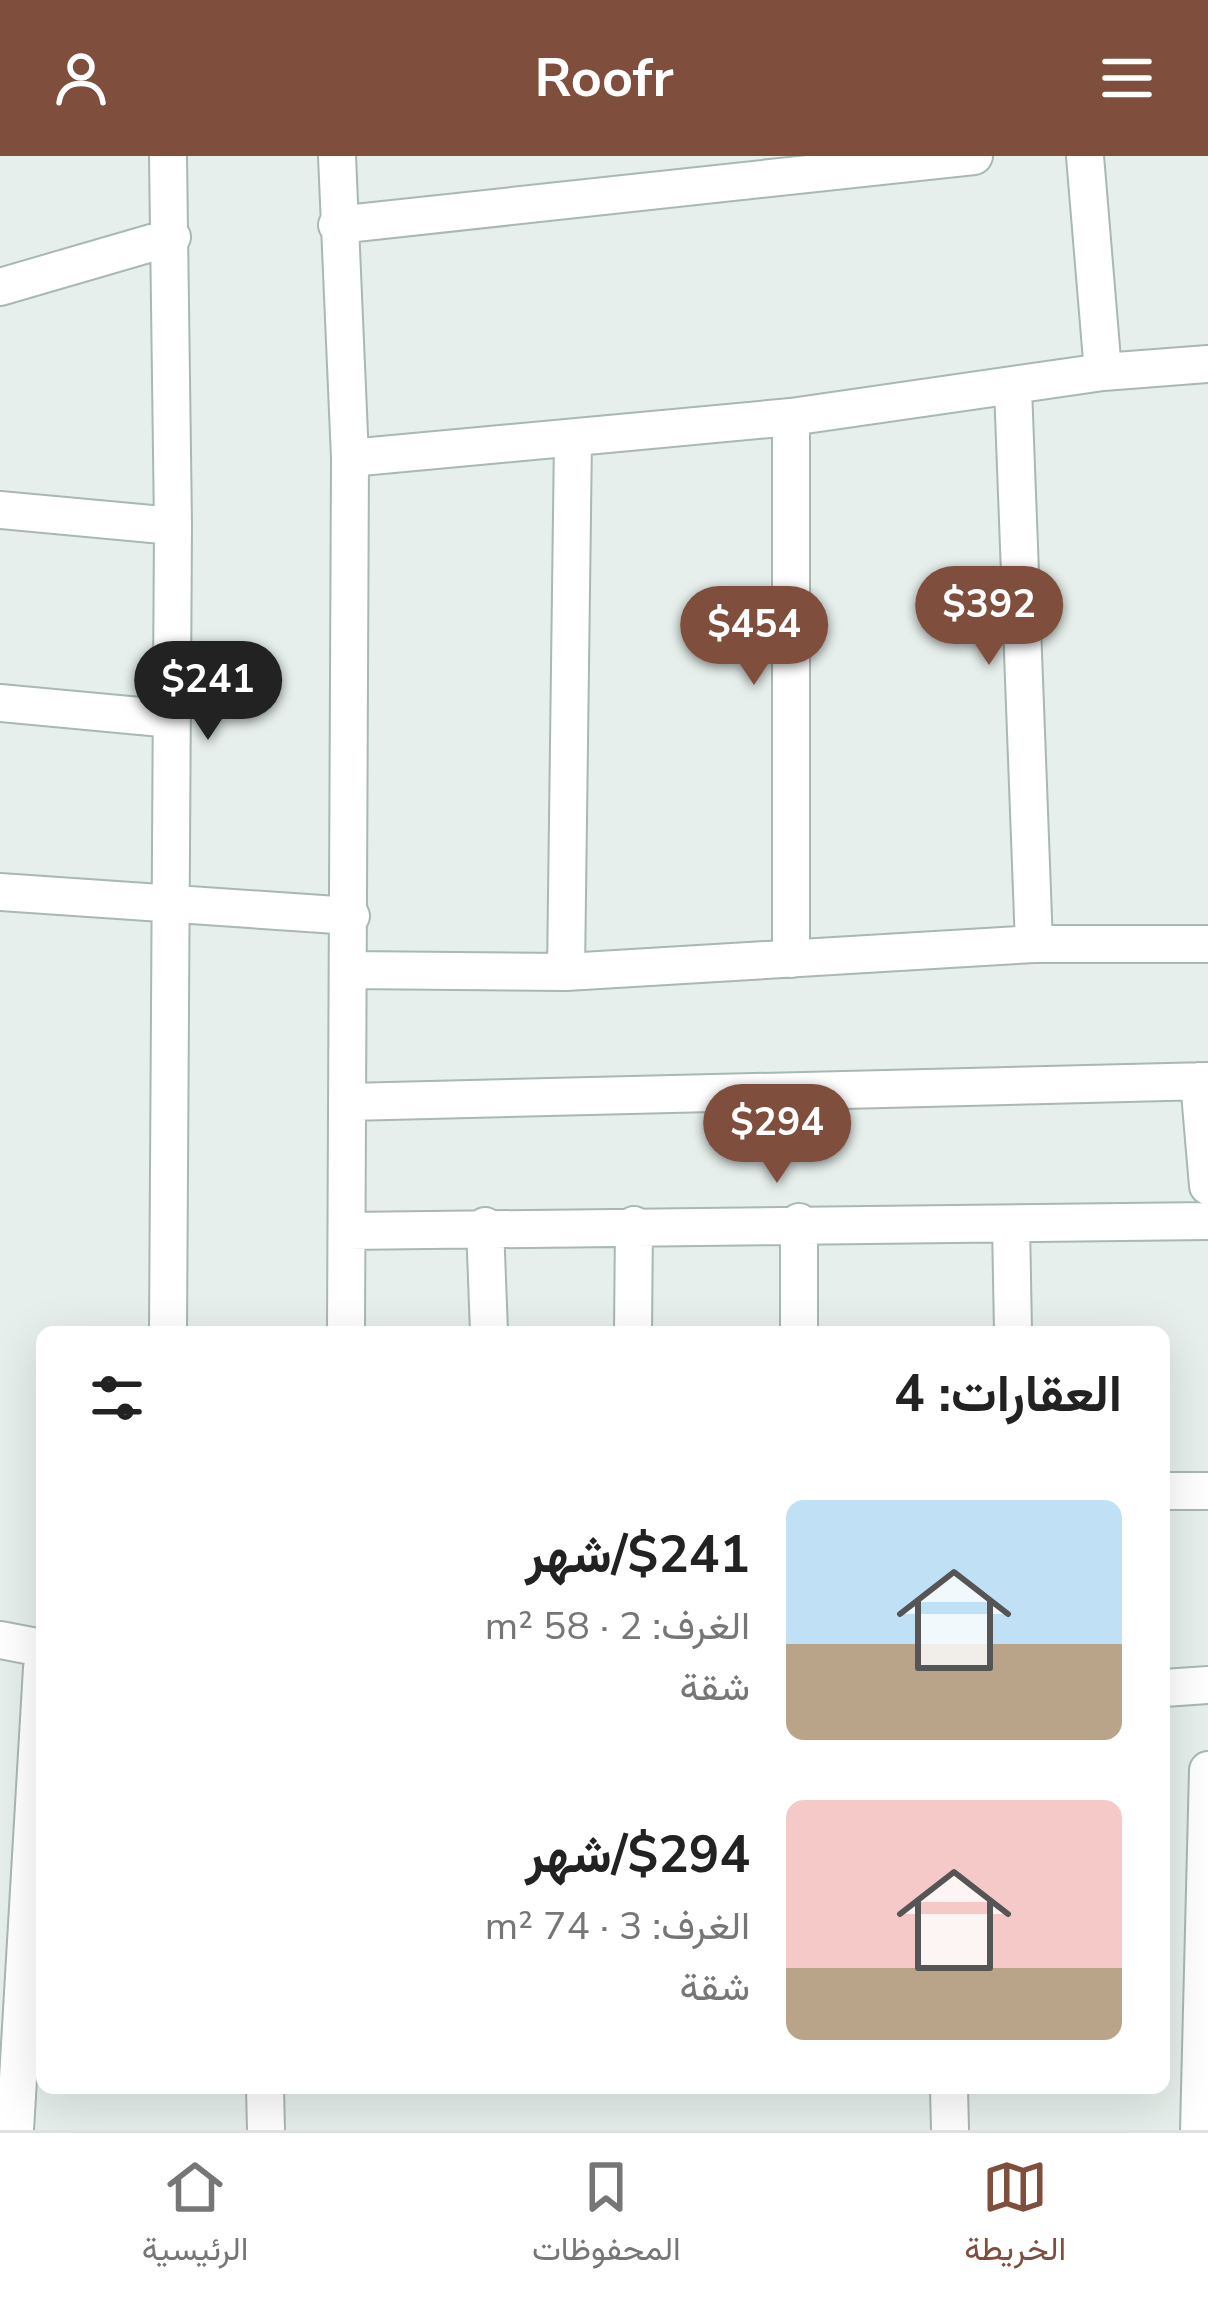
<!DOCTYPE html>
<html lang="ar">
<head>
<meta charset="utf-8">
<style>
	:root { --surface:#fff; --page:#f2f2f2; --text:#222; --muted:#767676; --line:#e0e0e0; --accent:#804e3d }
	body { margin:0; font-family:"Nunito Sans",Vazirmatn,sans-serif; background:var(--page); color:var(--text); direction:rtl; height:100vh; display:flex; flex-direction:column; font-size:45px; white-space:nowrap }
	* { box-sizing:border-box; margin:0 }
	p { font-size:39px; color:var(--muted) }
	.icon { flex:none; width:66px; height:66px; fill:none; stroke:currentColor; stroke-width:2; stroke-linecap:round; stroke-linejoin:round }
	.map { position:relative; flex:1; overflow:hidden; direction:ltr }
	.side { position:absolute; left:36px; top:1170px; width:1134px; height:768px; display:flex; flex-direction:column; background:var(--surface); border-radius:18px; box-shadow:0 12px 48px #0002; direction:rtl }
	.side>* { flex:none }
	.price { position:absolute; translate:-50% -102px; padding:0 27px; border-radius:42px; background:var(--accent); color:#fff; font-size:39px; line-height:78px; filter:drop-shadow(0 3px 6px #0008) }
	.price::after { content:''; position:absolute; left:50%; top:72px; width:36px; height:27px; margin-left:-18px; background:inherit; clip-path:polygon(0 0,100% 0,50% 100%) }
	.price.on { background:#222; color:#fff }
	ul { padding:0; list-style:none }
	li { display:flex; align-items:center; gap:36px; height:300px; padding:0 48px }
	li span { display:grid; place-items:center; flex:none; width:336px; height:240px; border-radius:18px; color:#555 }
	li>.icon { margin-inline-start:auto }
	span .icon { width:144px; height:144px; fill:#fffc; stroke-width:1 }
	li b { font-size:51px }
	h2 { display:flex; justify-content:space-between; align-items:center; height:144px; padding:0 48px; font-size:51px }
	header { display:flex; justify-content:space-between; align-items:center; height:156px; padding:0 48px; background:var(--accent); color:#fff; font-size:54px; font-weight:700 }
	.menu { display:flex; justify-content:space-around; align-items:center; height:168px; border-top:3px solid var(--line); background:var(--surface); font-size:33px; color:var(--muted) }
	.menu a { display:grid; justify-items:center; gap:6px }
	.menu .on { color:var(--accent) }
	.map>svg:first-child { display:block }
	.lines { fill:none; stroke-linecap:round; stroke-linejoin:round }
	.minor-casing { stroke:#a8b8b2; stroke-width:40 }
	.minor { stroke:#fff; stroke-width:36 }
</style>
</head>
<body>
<header><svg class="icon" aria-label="menu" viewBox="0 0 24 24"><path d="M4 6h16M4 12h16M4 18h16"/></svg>Roofr<svg class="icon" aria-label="person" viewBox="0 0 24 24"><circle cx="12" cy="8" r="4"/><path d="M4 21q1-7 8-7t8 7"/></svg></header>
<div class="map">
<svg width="1208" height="1974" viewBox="0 0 1208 1974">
	<rect width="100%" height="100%" fill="#e6efeb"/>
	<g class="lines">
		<defs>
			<path id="minor" d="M168,0L173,370L168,1176
				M337,0L350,302L346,1176
				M1085,0L1103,216
				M337,69L974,0
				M0,131L172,81
				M1013,232L1034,788
				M791,261V803
				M350,302L791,261L1103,216L1208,208
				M0,354L173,370
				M0,547L172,563
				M0,736L351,760
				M349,814L566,816L1034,788H1208
				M566,816L573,282
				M1199,925L1208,1030
				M348,946L1208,925
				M1011,1068L1013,1176
				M485,1070L489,1176
				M347,1075L1208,1065
				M633,1176L634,1069
				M799,1176V1066
				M1164,1335H1208
				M0,1484L42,1492
				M1164,1532L1208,1529
				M265,1932L266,1974
				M949,1932L950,1974
				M15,1974L42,1512
				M1199,1974L1208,1614"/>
		</defs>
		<use href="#minor" class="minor-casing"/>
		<use href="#minor" class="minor"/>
	</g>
</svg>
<b class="price" style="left:989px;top:512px">$392</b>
<b class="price" style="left:754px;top:532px">$454</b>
<b class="price on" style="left:208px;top:587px">$241</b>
<b class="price" style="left:777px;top:1030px">$294</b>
<section class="side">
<h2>العقارات: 4<svg class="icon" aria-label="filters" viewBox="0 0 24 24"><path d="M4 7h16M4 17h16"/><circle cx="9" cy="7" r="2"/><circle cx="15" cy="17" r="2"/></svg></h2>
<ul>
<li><span style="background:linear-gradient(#bfe0f5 60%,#b9a48a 0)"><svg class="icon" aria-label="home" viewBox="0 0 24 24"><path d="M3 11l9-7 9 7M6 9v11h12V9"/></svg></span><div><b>$241/شهر</b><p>الغرف: 2 · 58 m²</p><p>شقة</p></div></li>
<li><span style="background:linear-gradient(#f6c9c9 70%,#b9a48a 0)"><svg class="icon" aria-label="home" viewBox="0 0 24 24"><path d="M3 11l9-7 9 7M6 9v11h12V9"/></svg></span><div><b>$294/شهر</b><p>الغرف: 3 · 74 m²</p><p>شقة</p></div></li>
</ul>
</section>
</div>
<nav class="menu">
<a class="on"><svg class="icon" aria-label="map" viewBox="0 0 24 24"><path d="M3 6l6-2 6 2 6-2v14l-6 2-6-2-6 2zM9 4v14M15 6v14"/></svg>الخريطة</a>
<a><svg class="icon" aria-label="saved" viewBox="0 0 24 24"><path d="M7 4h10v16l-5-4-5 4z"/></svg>المحفوظات</a>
<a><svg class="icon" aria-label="home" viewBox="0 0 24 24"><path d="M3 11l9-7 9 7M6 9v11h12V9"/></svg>الرئيسية</a>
</nav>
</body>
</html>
